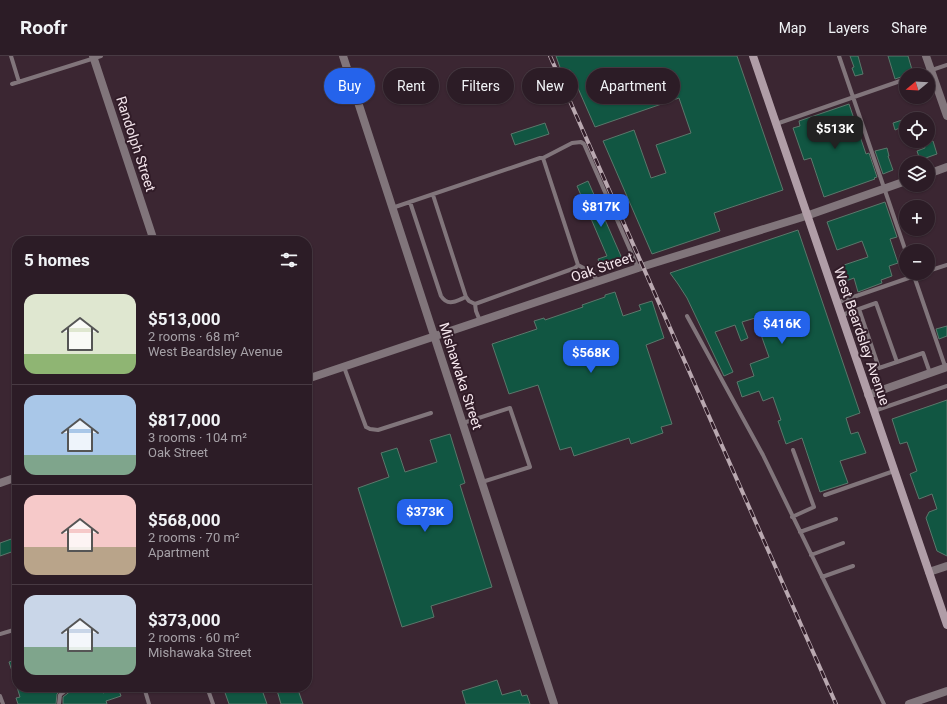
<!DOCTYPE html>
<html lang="en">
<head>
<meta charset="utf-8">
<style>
	:root { --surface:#2c1c26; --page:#382932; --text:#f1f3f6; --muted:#a6a1a7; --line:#483a43; --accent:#2563eb }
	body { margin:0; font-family:Roboto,sans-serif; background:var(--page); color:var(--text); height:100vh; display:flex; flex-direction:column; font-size:15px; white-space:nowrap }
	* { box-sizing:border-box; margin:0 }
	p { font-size:13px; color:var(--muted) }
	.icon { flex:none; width:22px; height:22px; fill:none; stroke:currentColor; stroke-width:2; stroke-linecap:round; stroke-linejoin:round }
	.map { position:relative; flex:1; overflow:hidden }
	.sheet { position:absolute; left:12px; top:180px; width:300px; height:456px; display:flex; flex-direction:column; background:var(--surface); border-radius:16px; box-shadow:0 1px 3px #0004,0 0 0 1px var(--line) }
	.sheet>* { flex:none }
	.banner { position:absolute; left:324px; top:12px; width:380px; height:36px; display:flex; gap:8px }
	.needle { width:26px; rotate:252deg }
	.controls { position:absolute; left:899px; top:12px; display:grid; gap:8px }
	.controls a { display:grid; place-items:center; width:36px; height:36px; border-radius:50%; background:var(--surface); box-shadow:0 1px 3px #0004,0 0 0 1px var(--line); font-size:20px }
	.price { position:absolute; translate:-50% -34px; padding:0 9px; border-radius:8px; background:var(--accent); color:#fff; font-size:13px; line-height:26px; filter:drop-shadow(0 1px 2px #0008) }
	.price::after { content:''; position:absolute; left:50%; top:24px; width:12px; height:9px; margin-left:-6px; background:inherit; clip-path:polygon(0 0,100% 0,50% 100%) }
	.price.current { background:#222; color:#fff }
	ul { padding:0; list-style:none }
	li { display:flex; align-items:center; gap:12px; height:100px; padding:0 12px }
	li+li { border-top:1px solid var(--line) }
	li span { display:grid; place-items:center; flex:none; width:112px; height:80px; border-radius:12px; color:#555 }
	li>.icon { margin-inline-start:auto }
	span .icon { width:48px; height:48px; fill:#fffc; stroke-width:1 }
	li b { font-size:17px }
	h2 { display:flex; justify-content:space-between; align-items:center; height:48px; padding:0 12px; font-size:17px }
	.tag { padding:0 14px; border-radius:18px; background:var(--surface); box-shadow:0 1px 3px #0004,0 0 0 1px var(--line); font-size:14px; line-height:36px }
	.tag.current { background:var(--accent); color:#fff }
	header { display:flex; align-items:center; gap:24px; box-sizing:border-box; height:56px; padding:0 20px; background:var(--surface); border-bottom:1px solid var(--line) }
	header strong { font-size:19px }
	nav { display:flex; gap:22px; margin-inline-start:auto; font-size:14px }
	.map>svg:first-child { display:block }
	.building { fill:#115642; stroke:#5b776b }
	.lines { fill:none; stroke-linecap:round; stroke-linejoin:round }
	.service { stroke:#81757b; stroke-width:4 }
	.minor { stroke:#81757b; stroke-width:8 }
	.tertiary { stroke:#81757b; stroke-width:8 }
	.secondary { stroke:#b09da7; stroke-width:8 }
	.rail-casing { stroke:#b9a8b0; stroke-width:4 }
	.rail { stroke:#311c28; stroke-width:2.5; stroke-dasharray:8; stroke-linecap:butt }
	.labels { text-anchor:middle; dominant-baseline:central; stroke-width:4; stroke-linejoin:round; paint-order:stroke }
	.street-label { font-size:14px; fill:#f4e5ec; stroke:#311c28 }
</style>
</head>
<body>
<header>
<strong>Roofr</strong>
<nav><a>Map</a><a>Layers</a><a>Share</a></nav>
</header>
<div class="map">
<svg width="947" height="648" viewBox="0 0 947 648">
	<rect width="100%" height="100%" fill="#3b2632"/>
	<path class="building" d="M556,0H737L783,134L714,157L720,175L652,198L603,85L634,74L651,122L666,117L656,89L691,77L679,42L595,71L570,14L562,17Z
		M850,0H858L863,18L855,20L852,12L854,11Z
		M888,0H908L913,17L895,23Z
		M849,48L866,98L869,97L877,121L874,122L875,123L824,141L811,102L804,104L793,72L800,70L799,65Z
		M902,64L904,70L895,74L893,67Z
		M545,67L549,78L515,89L511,78Z
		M923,85H933L937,98L920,104L917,95L925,92Z
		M887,92L889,100H888L893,114L883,118L875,95Z
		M588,125L624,207L601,214L598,203L607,200L577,130Z
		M885,146L897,181L890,183L898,207L889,210L892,220L881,224L882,227L858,236L854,222L846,225L841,210L868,201L862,185L837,194L827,166Z
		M798,174L860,357L846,362L851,378L858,376L866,397L840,405L848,427L820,436L802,382L786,388L778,365L781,364L773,341L763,345L759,335L742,341L737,326L754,320L750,308L769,301L755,262L742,266L748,282L741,285L735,269L715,276L733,316L724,320L687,242L678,228L670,217Z
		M615,236L623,260L641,254L639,249L652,245L664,282L646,289L672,368L661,371L663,377L631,388L629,382L574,400L571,391L560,394L538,329L509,338L492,288L537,273L534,265L544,262L545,264L583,251L582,249L605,241V239Z
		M947,270V280L939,283L936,273Z
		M947,344V500L937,495L926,462L929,456L937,453L932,438L919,443L910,418L917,415L907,386L900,388L892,363Z
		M450,378L465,427L460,429L492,531L431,550L434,561L402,571L358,432L389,421L381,397L397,392L405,416L437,406L430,384Z
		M17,481V494L0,500V487Z
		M17,603V627H16L9,606Z
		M497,624L502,639L520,634L522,640L527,639L530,648H466L462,635Z
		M17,631H64L57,638L56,648H18L16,642L20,641Z
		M73,631H90V635L101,631L103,637L118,632L121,640L106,645L107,648H63V641L72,634Z
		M223,631H261L267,648H229Z
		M276,631H297L303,648H281Z"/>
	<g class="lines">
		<path class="service" d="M11,0L19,26
			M839,0L906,196
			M917,19L947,9
			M12,28L101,0
			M776,68L906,23
			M543,102L572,87L581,86L584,88L638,212
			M433,139L466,241L469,245L475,248
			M410,146L441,240C448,251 456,245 466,241
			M392,152L540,102H543L578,209L575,212L475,248L476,255L480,265
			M578,209L591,216L598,225
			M928,215L947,209
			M913,217L946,313
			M836,247L923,217
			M859,253L879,312L897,306
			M842,259L876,247L897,306L923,297L930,317
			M687,260L763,399L884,648
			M344,311L366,371L370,373L378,374L431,357
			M874,355L947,330
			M463,367L510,352L530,411L482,426
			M825,439L894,415
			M792,461L814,451L793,394
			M800,476L836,463
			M811,499L843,487
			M822,521L853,510
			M0,578L17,573
			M144,631L149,648
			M207,631L213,648
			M0,640L3,648
			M59,648L60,639L70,631"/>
		<path class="minor" d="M93,0L154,185
			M926,0L947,60
			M928,118L947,111
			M806,160L906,125
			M868,339L947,311
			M929,516L947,510"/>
		<path class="tertiary" d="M343,0L554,648
			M307,323L638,212L806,160
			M0,427L17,421
			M909,648L947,635"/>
		<path class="secondary" d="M753,0L947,569"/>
		<defs>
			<path id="rail" d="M550,0L836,648"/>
		</defs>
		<use href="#rail" class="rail-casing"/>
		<use href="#rail" class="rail"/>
	</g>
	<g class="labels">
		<g class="street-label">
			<text transform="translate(136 88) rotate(72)">Randolph Street</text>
			<text transform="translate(602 211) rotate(-19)">Oak Street</text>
			<text transform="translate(862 280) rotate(71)">West Beardsley Avenue</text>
			<text transform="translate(461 320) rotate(72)">Mishawaka Street</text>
		</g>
	</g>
</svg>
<div class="controls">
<a><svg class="needle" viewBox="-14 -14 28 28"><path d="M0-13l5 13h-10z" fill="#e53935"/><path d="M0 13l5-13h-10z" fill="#a6a1a7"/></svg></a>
<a><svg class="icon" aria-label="locate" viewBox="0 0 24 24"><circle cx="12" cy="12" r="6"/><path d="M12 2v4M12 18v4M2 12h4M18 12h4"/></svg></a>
<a><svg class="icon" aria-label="layers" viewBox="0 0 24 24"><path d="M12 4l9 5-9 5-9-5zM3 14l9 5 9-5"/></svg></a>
<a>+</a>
<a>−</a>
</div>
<b class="price current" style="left:835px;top:94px">$513K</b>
<b class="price" style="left:601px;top:172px">$817K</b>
<b class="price" style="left:782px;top:289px">$416K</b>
<b class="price" style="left:591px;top:318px">$568K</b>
<b class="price" style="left:425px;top:477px">$373K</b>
<div class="banner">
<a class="tag current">Buy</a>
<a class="tag">Rent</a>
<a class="tag">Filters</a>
<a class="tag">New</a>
<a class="tag">Apartment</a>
</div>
<section class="sheet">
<h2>5 homes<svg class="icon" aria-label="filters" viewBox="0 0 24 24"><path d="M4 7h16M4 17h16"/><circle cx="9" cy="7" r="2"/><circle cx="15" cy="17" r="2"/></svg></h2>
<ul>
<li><span style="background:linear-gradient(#dfe7d0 75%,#8fb573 0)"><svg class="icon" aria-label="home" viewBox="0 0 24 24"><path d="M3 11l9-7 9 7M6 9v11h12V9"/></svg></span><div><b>$513,000</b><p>2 rooms · 68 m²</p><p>West Beardsley Avenue</p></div></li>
<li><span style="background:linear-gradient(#a9c7e8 75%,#7fa58c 0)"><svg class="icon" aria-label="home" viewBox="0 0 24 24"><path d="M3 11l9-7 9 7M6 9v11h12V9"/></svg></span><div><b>$817,000</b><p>3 rooms · 104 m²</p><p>Oak Street</p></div></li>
<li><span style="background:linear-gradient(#f6c9c9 65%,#b9a48a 0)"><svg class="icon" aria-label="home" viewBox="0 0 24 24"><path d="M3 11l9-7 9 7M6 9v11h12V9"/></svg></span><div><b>$568,000</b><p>2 rooms · 70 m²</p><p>Apartment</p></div></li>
<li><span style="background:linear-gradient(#c9d6e8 65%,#7fa58c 0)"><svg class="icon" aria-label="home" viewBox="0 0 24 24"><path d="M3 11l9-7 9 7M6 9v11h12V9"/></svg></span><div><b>$373,000</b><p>2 rooms · 60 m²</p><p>Mishawaka Street</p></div></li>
</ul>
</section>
</div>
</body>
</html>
